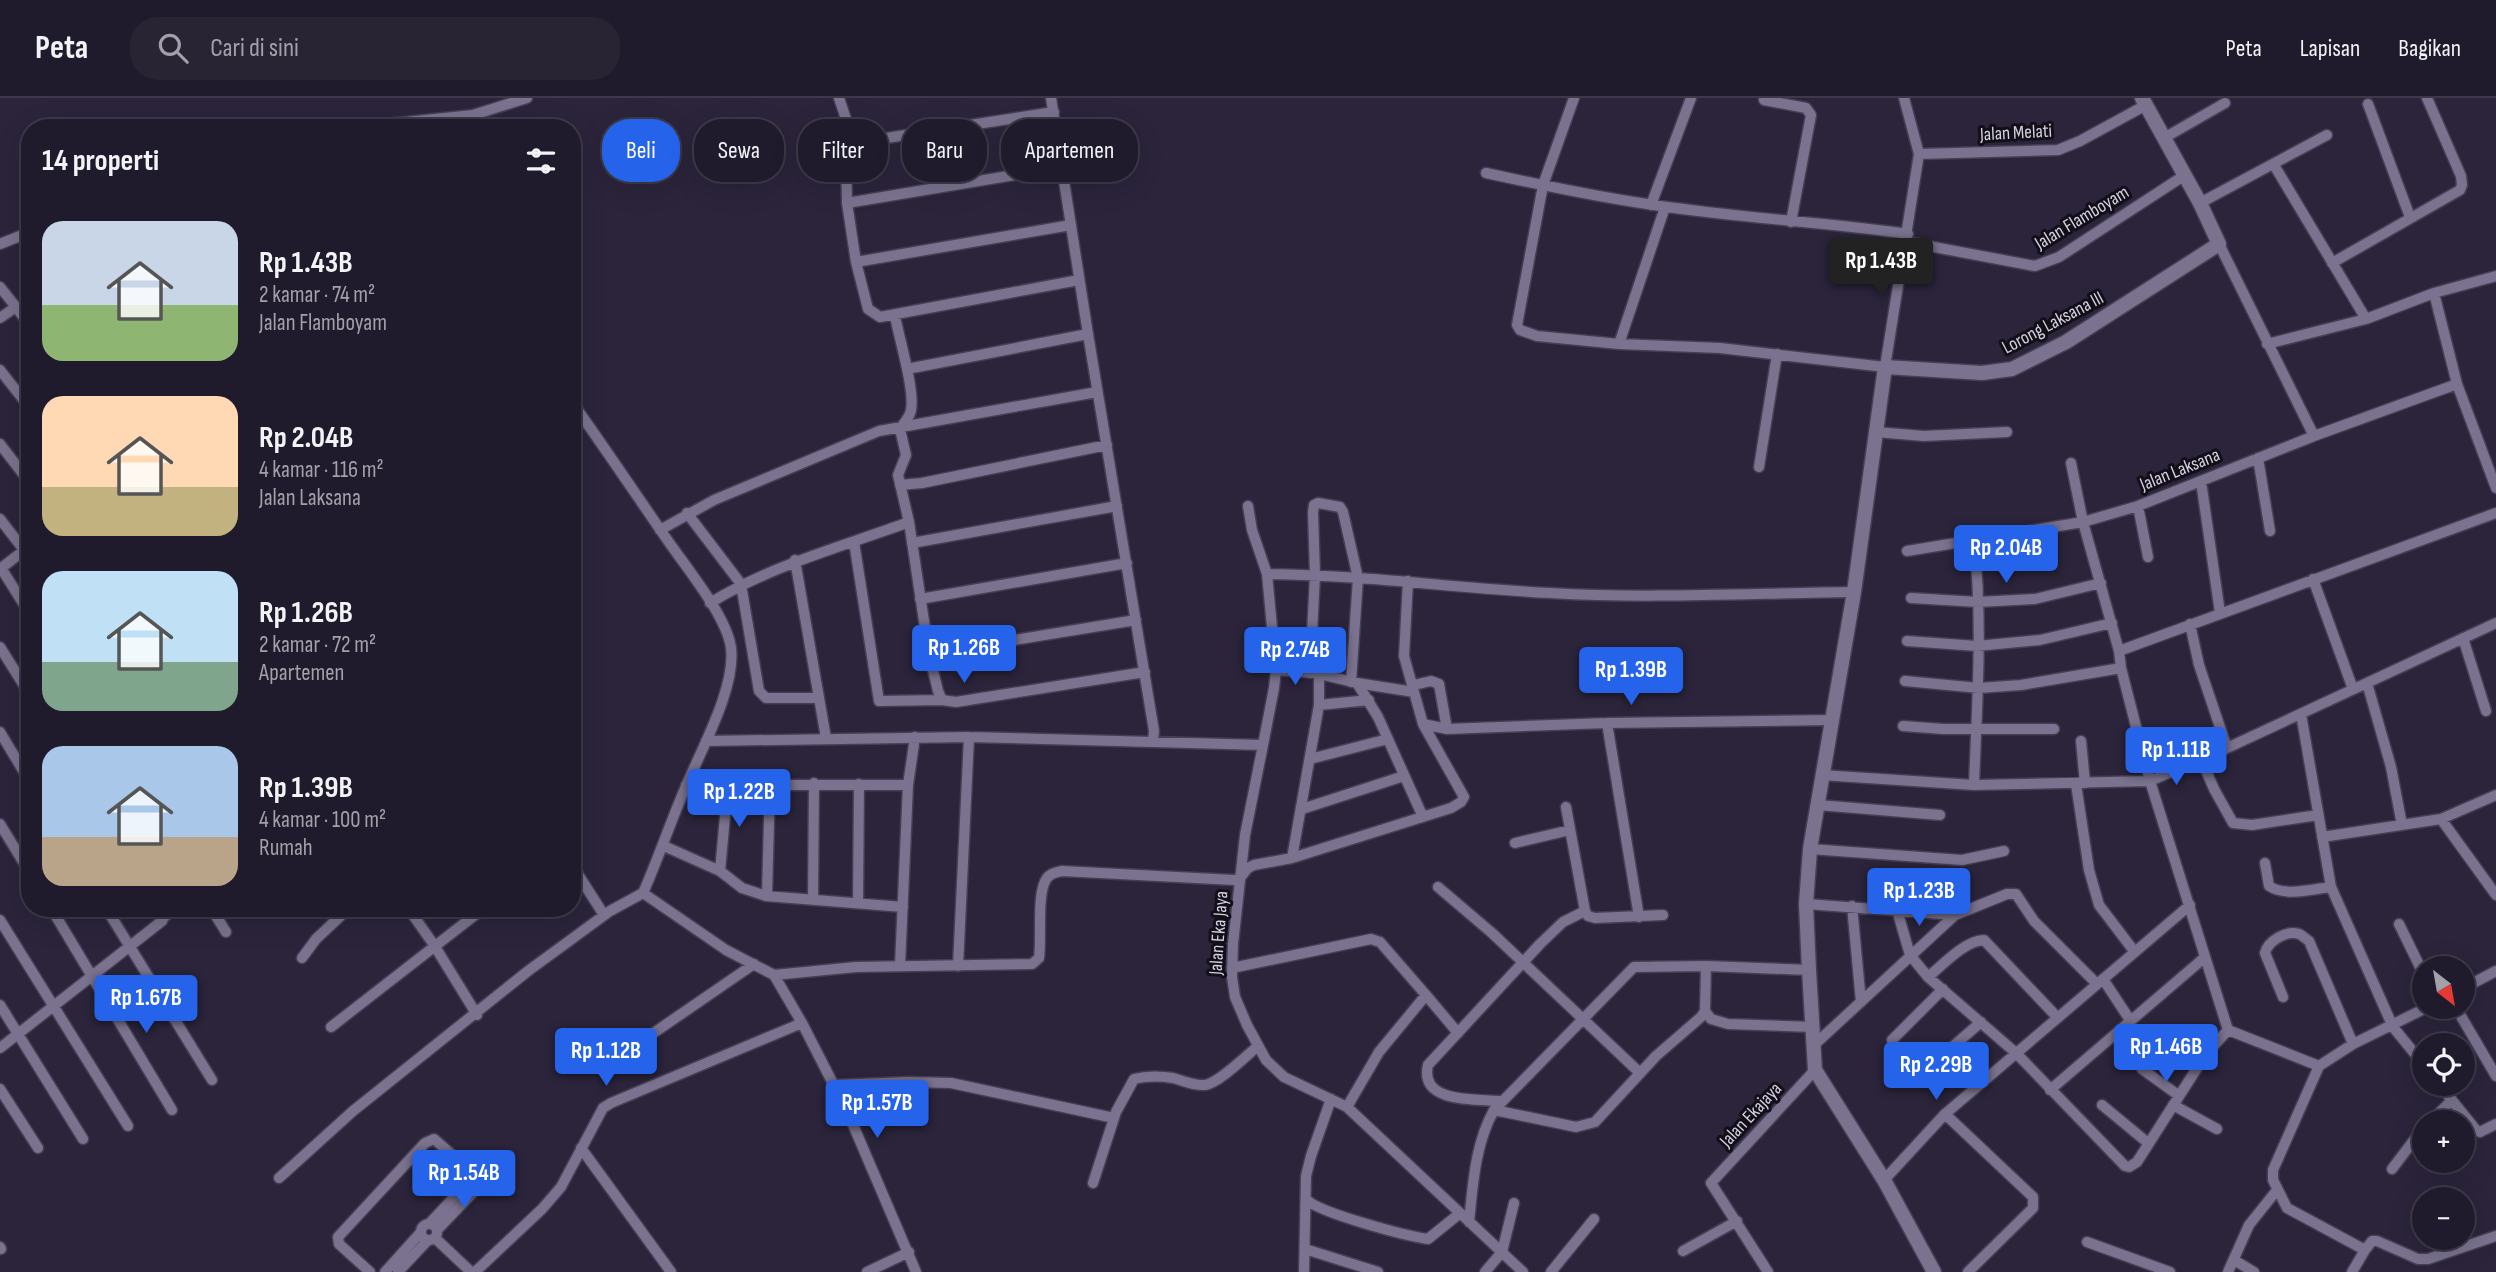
<!DOCTYPE html>
<html lang="id">
<head>
<meta charset="utf-8">
<style>
	:root { --surface:#201b2c; --page:#282434; --text:#f1f3f6; --muted:#a2a1a9; --line:#3d3948; --accent:#2563eb }
	body { margin:0; font-family:"Sofia Sans Condensed",sans-serif; background:var(--page); color:var(--text); height:100vh; display:flex; flex-direction:column; font-size:26px; white-space:nowrap }
	* { box-sizing:border-box; margin:0 }
	p { font-size:23px; color:var(--muted) }
	.icon { flex:none; width:38px; height:38px; fill:none; stroke:currentColor; stroke-width:2; stroke-linecap:round; stroke-linejoin:round }
	.map { position:relative; flex:1; overflow:hidden }
	.side { position:absolute; left:21px; top:21px; width:560px; height:798px; display:flex; flex-direction:column; background:var(--surface); border-radius:28px; box-shadow:0 7px 28px #0002,0 0 0 2px var(--line) }
	.side>* { flex:none }
	.banner { position:absolute; left:602px; top:21px; width:665px; height:63px; display:flex; gap:14px }
	.needle { width:46px; rotate:149deg }
	.tools { position:absolute; left:2412px; top:858px; display:grid; gap:14px }
	.tools a { display:grid; place-items:center; width:63px; height:63px; border-radius:50%; background:var(--surface); box-shadow:0 7px 28px #0002,0 0 0 2px var(--line); font-size:35px }
	.price { position:absolute; translate:-50% -60px; padding:0 16px; border-radius:7px; background:var(--accent); color:#fff; font-size:23px; line-height:46px; filter:drop-shadow(0 2px 4px #0008) }
	.price::after { content:''; position:absolute; left:50%; top:42px; width:21px; height:16px; margin-left:-10px; background:inherit; clip-path:polygon(0 0,100% 0,50% 100%) }
	.price.selected { background:#222; color:#fff }
	ul { padding:0; list-style:none }
	li { display:flex; align-items:center; gap:21px; height:175px; padding:0 21px }
	li span { display:grid; place-items:center; flex:none; width:196px; height:140px; border-radius:21px; color:#555 }
	li>.icon { margin-inline-start:auto }
	span .icon { width:84px; height:84px; fill:#fffc; stroke-width:1 }
	li b { font-size:30px }
	h2 { display:flex; justify-content:space-between; align-items:center; height:84px; padding:0 21px; font-size:30px }
	.tag { padding:0 24px; border-radius:28px; background:var(--surface); box-shadow:0 7px 28px #0002,0 0 0 2px var(--line); font-size:24px; line-height:63px }
	.tag.selected { background:var(--accent); color:#fff }
	header { display:flex; align-items:center; gap:42px; box-sizing:border-box; height:98px; padding:0 35px; background:var(--surface); border-bottom:2px solid var(--line) }
	header strong { font-size:33px }
	nav { display:flex; gap:38px; margin-inline-start:auto; font-size:24px }
	.search { width:490px; height:63px; background:var(--page); display:flex; align-items:center; gap:18px; box-sizing:border-box; padding:0 24px; border-radius:28px; color:var(--muted); font-size:26px }
	.map>svg:first-child { display:block }
	.lines { fill:none; stroke-linecap:round; stroke-linejoin:round }
	.minor-casing { stroke:#453f53; stroke-width:13 }
	.tertiary-casing { stroke:#453f53; stroke-width:17 }
	.minor { stroke:#7a728e; stroke-width:10 }
	.tertiary { stroke:#7a728e; stroke-width:14 }
	.labels { text-anchor:middle; dominant-baseline:central; stroke-width:6; stroke-linejoin:round; paint-order:stroke }
	.street-label { font-size:19px; fill:#d4d0e0; stroke:#120f19 }
</style>
</head>
<body>
<header>
<strong>Peta</strong>
<div class="search"><svg class="icon" aria-label="search" viewBox="0 0 24 24"><circle cx="10" cy="10" r="6"/><path d="M15 15l6 6"/></svg>Cari di sini</div>
<nav><a>Peta</a><a>Lapisan</a><a>Bagikan</a></nav>
</header>
<div class="map">
<svg width="2496" height="1174" viewBox="0 0 2496 1174">
	<rect width="100%" height="100%" fill="#2b243b"/>
	<g class="lines">
		<defs>
			<path id="minor" d="M839,0L854,45
				M1051,0L1088,236L1154,633L1153,643
				M1574,0L1543,87L1517,227L1520,232L1537,238L1619,246L1720,250L1885,269L1919,56L1904,0
				M1764,2L1806,10L1811,17L1791,124
				M2368,6L2410,119
				M1054,14L854,45L846,60L847,105L856,164L868,211L880,219L1079,182
				M348,30L473,17L527,0
				M2164,40L2225,5
				M1919,56L2058,52L2080,43L2146,7
				M2274,67L2366,221
				M1486,75C1541,87 1597,99 1654,107C1738,120 1824,124 1908,136
				M847,105L1062,69
				M2200,105L2327,37
				M1651,107L1691,0
				M1907,144L2035,168L2059,159L2185,77
				M0,146L30,134
				M2219,146L2314,338
				M856,164L1071,127
				M2332,165L2460,92L2462,87L2461,78L2427,0
				M0,189L16,209L0,220
				M2434,195L2457,286L2496,390
				M16,209L30,228
				M895,218C899,240 915,292 911,312C910,319 904,325 900,331L906,357L898,377L909,424L929,556L938,593L942,602L956,604L1145,574
				M1619,246L1665,109
				M2267,246L2366,221L2434,195L2496,178
				M907,271L1088,236
				M0,272L30,310
				M1876,334L1924,338L2007,334
				M0,346L30,385
				M2258,360L2270,433
				M2071,365L2083,424L2119,553L2121,570L2150,683L2228,932L2319,968
				M1759,369L1777,256
				M2201,383L2220,515
				M900,387L922,385L1107,347
				M1248,408L1252,432L1267,476L1276,572L1274,590L1263,647
				M2138,408L2148,459
				M687,415L741,486L759,593L766,600H819
				M0,421L24,452
				M660,432L714,402L879,333L1097,294
				M1974,443C1983,524 1977,605 1974,687
				M854,444L879,603L942,602
				M912,445L1117,408
				M1907,453L2083,424L2138,408L2314,338L2457,286
				M795,462L826,640
				M1,470L30,516
				M0,471L27,450
				M1267,476C1362,477 1455,490 1550,495C1651,501 1753,495 1854,494
				M2313,481L2353,591
				M1408,483L1404,558L1414,594
				M1911,500L1978,504L2035,501L2101,485
				M920,501L1127,465
				M710,505C772,467 841,449 909,424
				M2190,526L2199,567L2227,650
				M2463,540L2486,613
				M1907,543L1977,548L2040,542L2112,525
				M0,549L30,597
				M2119,553L2496,415
				M929,556L1136,522
				M1276,572L1315,575L1357,585L1414,594L1423,626L1447,631L1607,625L1831,622
				M1310,575L1315,477L1313,414L1314,407L1318,405L1340,409L1343,414L1358,480L1351,584
				M1905,583L1979,590L2021,587L2121,570
				M1357,585L1378,619L1423,719
				M2367,585L2391,669L2402,727
				M1414,587L1431,583L1439,586L1447,631
				M1319,607L1369,602
				M2301,616L2331,789L2393,929L2424,967
				M1607,625L1639,819
				M1903,628L1943,631H2054
				M0,634L30,684
				M706,643L969,639L1263,647L1245,737L1233,846L1232,879L1235,899L1247,927L1266,962L1284,979L1347,1009L1523,1174
				M2081,643L2085,685
				M1310,661L1388,641
				M2201,661L2214,691L2233,725L2252,727L2318,717
				M1821,677L1974,687L2150,683L2227,650L2496,525
				M2076,686L2089,772L2099,807L2134,853
				M686,687H908
				M1818,707L1940,717
				M1566,709L1585,813L1588,818L1595,820L1663,817
				M1302,711L1404,678
				M2441,721L2496,797
				M0,726L30,775
				M2322,739L2441,721L2496,697
				M1515,745L1570,732
				M664,748L720,773L742,790L766,798L903,809
				M1810,751L1962,762L2004,753
				M1292,760L1319,607V577
				M2265,765L2269,788C2285,799 2313,791 2331,789
				M572,767L604,817
				M720,773L728,686
				M1438,789L1492,835L1640,975
				M767,797L770,686
				M813,802L814,685
				M858,805L859,686
				M1806,806L1955,817
				M1852,808L1861,904
				M51,810L172,1012
				M106,810L212,982
				M211,810L226,834
				M408,810L434,847L477,917
				M1897,812L1910,857L1928,879L2016,955L2125,1068L2129,1069L2137,1064L2206,956L2228,932
				M164,819L176,810
				M0,822L128,1028
				M2399,826L2424,877
				M302,860L316,841L349,810
				M900,867L908,687L915,639
				M958,868L969,639
				M1232,870L1371,841L1380,844L1426,897L1379,954L1347,1009
				M774,877L856,869L1032,866L1039,860C1042,842 1036,794 1047,780C1050,776 1056,774 1062,773L1234,782L1240,780L1248,770L1254,767L1292,760L1451,710L1461,704L1464,699L1423,626
				M1928,879C1943,867 1964,843 1984,842L2057,919
				M2103,881L2130,922
				M2462,891L2496,873
				M1426,897L1458,935
				M2283,899L2265,855C2268,843 2286,832 2299,836C2301,836 2307,842 2309,843L2353,946
				M0,907L83,1041
				M2455,908L2496,978
				M1705,913L1706,868
				M802,925L848,1015L916,1174
				M331,929L484,810
				M655,934L754,866
				M1892,942L1943,891
				M1813,948L1955,817L2007,796H2016L2034,823L2097,886
				M0,950L162,823L164,819L160,810
				M1934,965L1981,924
				M2142,971L2178,997
				M2438,985L2476,1032L2480,1034L2496,1026
				M833,987L909,984L951,985L1114,1020
				M0,991L38,1050
				M2050,992L2204,860
				M1502,1003C1477,1001 1419,1006 1428,967L1540,846L1563,824L1585,813
				M2102,1007L2148,1045
				M2173,1007L2217,1031
				M1494,1012L1576,1029L1595,1024L1656,958L1701,919L1705,913L1711,921L1728,926L1813,929
				M1945,1016L2033,1099V1110L1968,1174
				M2430,1024L2452,1002
				M581,1050L671,1174
				M2392,1071L2424,1029
				M279,1080L353,1013L528,873L610,813L643,795
				M1884,1082L1945,1016L2190,807
				M1093,1085L1116,1014L1134,981C1146,978 1160,978 1173,980C1184,983 1194,988 1205,987C1219,985 1247,957 1258,948
				M1307,1102C1320,1115 1406,1138 1428,1141L1459,1116
				M1469,1124C1473,1086 1475,1046 1494,1012L1634,869L1706,868L1809,872
				M421 1134a8 8 0 1 1 16 0a8 8 0 1 1-16 0Z
				M429,1126L475,1077
				M435,1140L471,1174
				M2087,1144L2170,1174
				M0,1149L1,1151
				M1305,1151L1378,1174
				M2365,1152L2372,1143H2377L2418,1161H2428L2496,1138
				M1683,1153L1737,1123
				M2234,1162L2254,1174
				M370,1174L339,1146L338,1139L425,1045L434,1041L483,1084L437,1132
				M385,1174L421,1134
				M398,1174L428,1142
				M475,1174L542,1111L561,1089L603,1010L611,1005L802,925L774,877L726,852L643,795C659,759 671,722 687,686C702,650 736,589 731,550C727,518 685,468 666,440C635,395 604,349 572,304
				M867,1174L909,1154
				M1304,1174L1306,1078L1311,1058L1331,1001
				M1485,1174L1502,1154L1514,1105
				M1551,1174L1594,1121
				M1768,1174L1711,1085L1815,972
				M2228,1174L2249,1127L2277,1092
				M2352,1174L2365,1152L2287,1110L2273,1082V1072L2319,968L2353,946L2430,908"/>
			<path id="tertiary" d="M1934,1174L1884,1082L1815,972L1809,872L1806,806L1810,751L1854,494L1885,269L1982,275L2012,271L2066,244L2219,146L2200,105L2142,0"/>
		</defs>
		<use href="#minor" class="minor-casing"/>
		<use href="#tertiary" class="tertiary-casing"/>
		<use href="#minor" class="minor"/>
		<use href="#tertiary" class="tertiary"/>
	</g>
	<g class="labels">
		<g class="street-label">
			<text transform="translate(2016 35) rotate(-3)">Jalan Melati</text>
			<text transform="translate(2082 120) rotate(-31)">Jalan Flamboyam</text>
			<text transform="translate(2053 225) rotate(-28)">Lorong Laksana III</text>
			<text transform="translate(2180 372) rotate(-22)">Jalan Laksana</text>
			<text transform="translate(1219 835) rotate(-86)">Jalan Eka Jaya</text>
			<text transform="translate(1751 1017) rotate(-47)">Jalan Ekajaya</text>
		</g>
	</g>
</svg>
<div class="tools">
<a><svg class="needle" viewBox="-14 -14 28 28"><path d="M0-13l5 13h-10z" fill="#e53935"/><path d="M0 13l5-13h-10z" fill="#a2a1a9"/></svg></a>
<a><svg class="icon" aria-label="locate" viewBox="0 0 24 24"><circle cx="12" cy="12" r="6"/><path d="M12 2v4M12 18v4M2 12h4M18 12h4"/></svg></a>
<a>+</a>
<a>−</a>
</div>
<b class="price selected" style="left:1881px;top:200px">Rp 1.43B</b>
<b class="price" style="left:2006px;top:487px">Rp 2.04B</b>
<b class="price" style="left:964px;top:587px">Rp 1.26B</b>
<b class="price" style="left:1295px;top:589px">Rp 2.74B</b>
<b class="price" style="left:1631px;top:609px">Rp 1.39B</b>
<b class="price" style="left:2176px;top:689px">Rp 1.11B</b>
<b class="price" style="left:739px;top:731px">Rp 1.22B</b>
<b class="price" style="left:1919px;top:830px">Rp 1.23B</b>
<b class="price" style="left:146px;top:937px">Rp 1.67B</b>
<b class="price" style="left:2166px;top:986px">Rp 1.46B</b>
<b class="price" style="left:606px;top:990px">Rp 1.12B</b>
<b class="price" style="left:1936px;top:1004px">Rp 2.29B</b>
<b class="price" style="left:877px;top:1042px">Rp 1.57B</b>
<b class="price" style="left:464px;top:1112px">Rp 1.54B</b>
<div class="banner">
<a class="tag selected">Beli</a>
<a class="tag">Sewa</a>
<a class="tag">Filter</a>
<a class="tag">Baru</a>
<a class="tag">Apartemen</a>
</div>
<section class="side">
<h2>14 properti<svg class="icon" aria-label="filters" viewBox="0 0 24 24"><path d="M4 7h16M4 17h16"/><circle cx="9" cy="7" r="2"/><circle cx="15" cy="17" r="2"/></svg></h2>
<ul>
<li><span style="background:linear-gradient(#c9d6e8 60%,#8fb573 0)"><svg class="icon" aria-label="home" viewBox="0 0 24 24"><path d="M3 11l9-7 9 7M6 9v11h12V9"/></svg></span><div><b>Rp 1.43B</b><p>2 kamar · 74 m²</p><p>Jalan Flamboyam</p></div></li>
<li><span style="background:linear-gradient(#ffd9b3 65%,#c2b280 0)"><svg class="icon" aria-label="home" viewBox="0 0 24 24"><path d="M3 11l9-7 9 7M6 9v11h12V9"/></svg></span><div><b>Rp 2.04B</b><p>4 kamar · 116 m²</p><p>Jalan Laksana</p></div></li>
<li><span style="background:linear-gradient(#bfe0f5 65%,#7fa58c 0)"><svg class="icon" aria-label="home" viewBox="0 0 24 24"><path d="M3 11l9-7 9 7M6 9v11h12V9"/></svg></span><div><b>Rp 1.26B</b><p>2 kamar · 72 m²</p><p>Apartemen</p></div></li>
<li><span style="background:linear-gradient(#a9c7e8 65%,#b9a48a 0)"><svg class="icon" aria-label="home" viewBox="0 0 24 24"><path d="M3 11l9-7 9 7M6 9v11h12V9"/></svg></span><div><b>Rp 1.39B</b><p>4 kamar · 100 m²</p><p>Rumah</p></div></li>
</ul>
</section>
</div>
</body>
</html>
